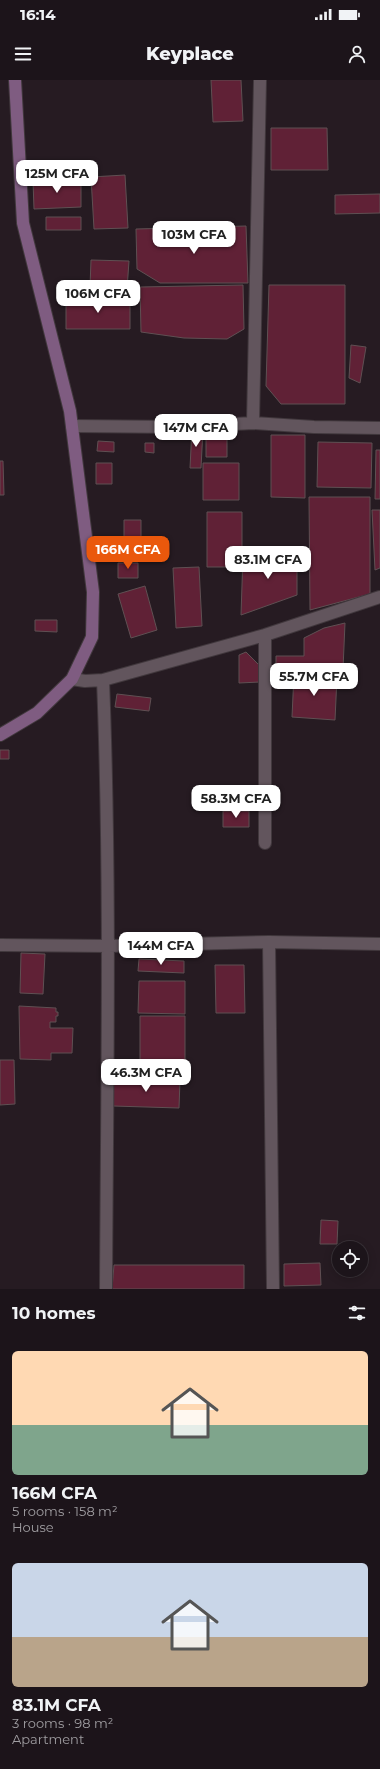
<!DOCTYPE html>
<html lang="en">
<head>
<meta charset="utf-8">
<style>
	:root { --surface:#1c141a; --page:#292127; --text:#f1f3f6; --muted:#a09ea2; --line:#3a3339; --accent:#ea580c }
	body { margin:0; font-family:Montserrat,sans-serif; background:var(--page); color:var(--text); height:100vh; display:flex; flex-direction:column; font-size:15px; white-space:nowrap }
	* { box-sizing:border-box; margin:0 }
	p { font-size:13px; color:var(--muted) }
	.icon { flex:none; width:22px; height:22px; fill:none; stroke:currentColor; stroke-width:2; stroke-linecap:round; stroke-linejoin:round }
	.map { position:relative; height:1209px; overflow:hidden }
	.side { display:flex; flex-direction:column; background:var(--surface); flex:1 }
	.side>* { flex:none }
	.tools { position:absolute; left:332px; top:1161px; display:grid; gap:8px }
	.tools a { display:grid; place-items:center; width:36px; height:36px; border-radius:50%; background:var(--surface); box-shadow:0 2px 10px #0003,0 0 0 1px var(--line); font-size:20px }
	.price { position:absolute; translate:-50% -34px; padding:0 9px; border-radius:8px; background:#fff; color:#222; font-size:13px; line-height:26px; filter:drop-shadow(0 1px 2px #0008) }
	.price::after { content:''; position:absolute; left:50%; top:24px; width:12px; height:9px; margin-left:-6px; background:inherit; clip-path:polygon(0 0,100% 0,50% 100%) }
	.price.selected { background:var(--accent); color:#fff }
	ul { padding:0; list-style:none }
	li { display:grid; align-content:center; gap:8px; height:212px; padding:0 12px }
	li span { display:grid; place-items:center; height:124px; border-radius:6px; color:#555 }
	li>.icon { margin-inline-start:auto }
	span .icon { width:72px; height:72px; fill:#fffc; stroke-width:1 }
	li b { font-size:17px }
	h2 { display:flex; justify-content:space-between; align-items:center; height:48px; padding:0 12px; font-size:17px }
	.status { display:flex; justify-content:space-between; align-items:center; height:28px; padding:0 20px; background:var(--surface); direction:ltr }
	.status svg { height:11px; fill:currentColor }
	header { display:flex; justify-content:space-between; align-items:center; height:52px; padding:0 12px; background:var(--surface); font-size:18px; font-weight:800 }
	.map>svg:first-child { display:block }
	.building { fill:#602136; stroke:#5f5053 }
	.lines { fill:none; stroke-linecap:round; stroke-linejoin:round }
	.minor-casing { stroke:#41383d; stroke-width:14 }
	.secondary-casing { stroke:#41383d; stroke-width:14 }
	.minor { stroke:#62555d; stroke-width:12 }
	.secondary { stroke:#7f5c81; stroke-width:12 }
</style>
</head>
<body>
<div class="status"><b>16:14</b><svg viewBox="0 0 49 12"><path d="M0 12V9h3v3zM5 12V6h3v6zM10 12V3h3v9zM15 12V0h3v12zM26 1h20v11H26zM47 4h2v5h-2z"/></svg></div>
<header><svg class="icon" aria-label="menu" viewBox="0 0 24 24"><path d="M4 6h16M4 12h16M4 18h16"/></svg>Keyplace<svg class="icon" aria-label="person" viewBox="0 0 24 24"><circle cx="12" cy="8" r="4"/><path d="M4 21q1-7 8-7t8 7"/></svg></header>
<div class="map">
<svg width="380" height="1209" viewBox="0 0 380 1209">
	<rect width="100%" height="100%" fill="#261b22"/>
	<path class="building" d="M211,0H241L243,41L213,42Z
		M271,48H327L328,90H271Z
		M125,95L128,148L94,149L91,97Z
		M81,100V127L34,129L33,101Z
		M380,114V133L335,134V115Z
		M46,137H81V150H46Z
		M246,146L248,203H160L137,189L136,149Z
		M91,180L129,181L127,209L90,207Z
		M243,205L244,249L227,259L184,258L141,252L140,207Z
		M269,205H345V324H281L266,306Z
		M66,220H130V249H66Z
		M351,265L366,267L360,303L349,298Z
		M192,348L203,349L201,388H190Z
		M206,349H227V377H206Z
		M271,355H305V418L271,417Z
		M98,361L114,362V372L97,371Z
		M318,362L372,363L371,408L317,407Z
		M145,363H154V373L145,372Z
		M376,370H380V419H375Z
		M0,381H3L4,415H0Z
		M96,383H112V404H96Z
		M203,383H239V420H203Z
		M309,417H370V514L310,530Z
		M372,430H380V488L375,490Z
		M207,432H242V487H207Z
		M124,440H141V481H124Z
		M243,475H297V515L241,535Z
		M118,483H138V498H118Z
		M199,487L202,546L176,548L173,488Z
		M145,506L157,550L131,558L118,514Z
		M35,540H57V552L35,551Z
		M345,543L343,589L276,587V576H304V558L324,548Z
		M246,572L259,585L260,602L239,603V575Z
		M294,594L337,597L335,640L292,637Z
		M117,614L151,618L149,631L115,627Z
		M0,670H9V679H0Z
		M223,731H249V747H223Z
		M21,873L45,874L43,914L20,913Z
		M139,879L184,881V893L138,891Z
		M215,885H244L245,933H216Z
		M139,901H185V934L138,933Z
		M19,926L56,928V932H58V936H56V942H50V948H73L72,973H51V980L20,979Z
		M140,936H185V996H140Z
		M0,980H14L15,1024L0,1025Z
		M114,997L180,1000L179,1028L113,1026Z
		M321,1140L338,1141L337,1164H320Z
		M320,1183L321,1205L284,1206V1184Z
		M114,1185H244V1209H112Z"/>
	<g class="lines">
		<defs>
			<path id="minor" d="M253,343L260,0
				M72,346L179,347L253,343L314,347L380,348
				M265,555V763
				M72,599L85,601L103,600L265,555L380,517
				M103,600C111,803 107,1006 106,1209
				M269,862L273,1209
				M0,865L108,866L269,862L380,864"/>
			<path id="secondary" d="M0,655L37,633L72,599L92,557L93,512L70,331L23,143L15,0"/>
		</defs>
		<use href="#minor" class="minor-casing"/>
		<use href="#secondary" class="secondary-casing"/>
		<use href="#minor" class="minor"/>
		<use href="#secondary" class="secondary"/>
	</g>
</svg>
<div class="tools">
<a><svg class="icon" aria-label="locate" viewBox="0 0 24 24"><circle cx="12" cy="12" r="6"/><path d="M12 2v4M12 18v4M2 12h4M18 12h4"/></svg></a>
</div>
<b class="price" style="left:57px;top:114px">125M CFA</b>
<b class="price" style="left:194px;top:175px">103M CFA</b>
<b class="price" style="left:98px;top:234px">106M CFA</b>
<b class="price" style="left:196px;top:368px">147M CFA</b>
<b class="price selected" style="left:128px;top:490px">166M CFA</b>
<b class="price" style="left:268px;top:500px">83.1M CFA</b>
<b class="price" style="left:314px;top:617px">55.7M CFA</b>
<b class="price" style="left:236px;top:739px">58.3M CFA</b>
<b class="price" style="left:161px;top:886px">144M CFA</b>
<b class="price" style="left:146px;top:1013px">46.3M CFA</b>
</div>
<section class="side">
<h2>10 homes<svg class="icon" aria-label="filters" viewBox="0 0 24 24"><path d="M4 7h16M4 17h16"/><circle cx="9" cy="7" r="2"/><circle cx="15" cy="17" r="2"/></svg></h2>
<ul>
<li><span style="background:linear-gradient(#ffd9b3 60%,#7fa58c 0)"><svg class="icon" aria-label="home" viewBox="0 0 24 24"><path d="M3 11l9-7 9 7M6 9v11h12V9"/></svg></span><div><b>166M CFA</b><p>5 rooms · 158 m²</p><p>House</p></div></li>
<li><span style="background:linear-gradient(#c9d6e8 60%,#b9a48a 0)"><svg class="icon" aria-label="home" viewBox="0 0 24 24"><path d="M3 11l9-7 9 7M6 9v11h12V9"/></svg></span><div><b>83.1M CFA</b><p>3 rooms · 98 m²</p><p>Apartment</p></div></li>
</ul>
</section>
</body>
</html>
